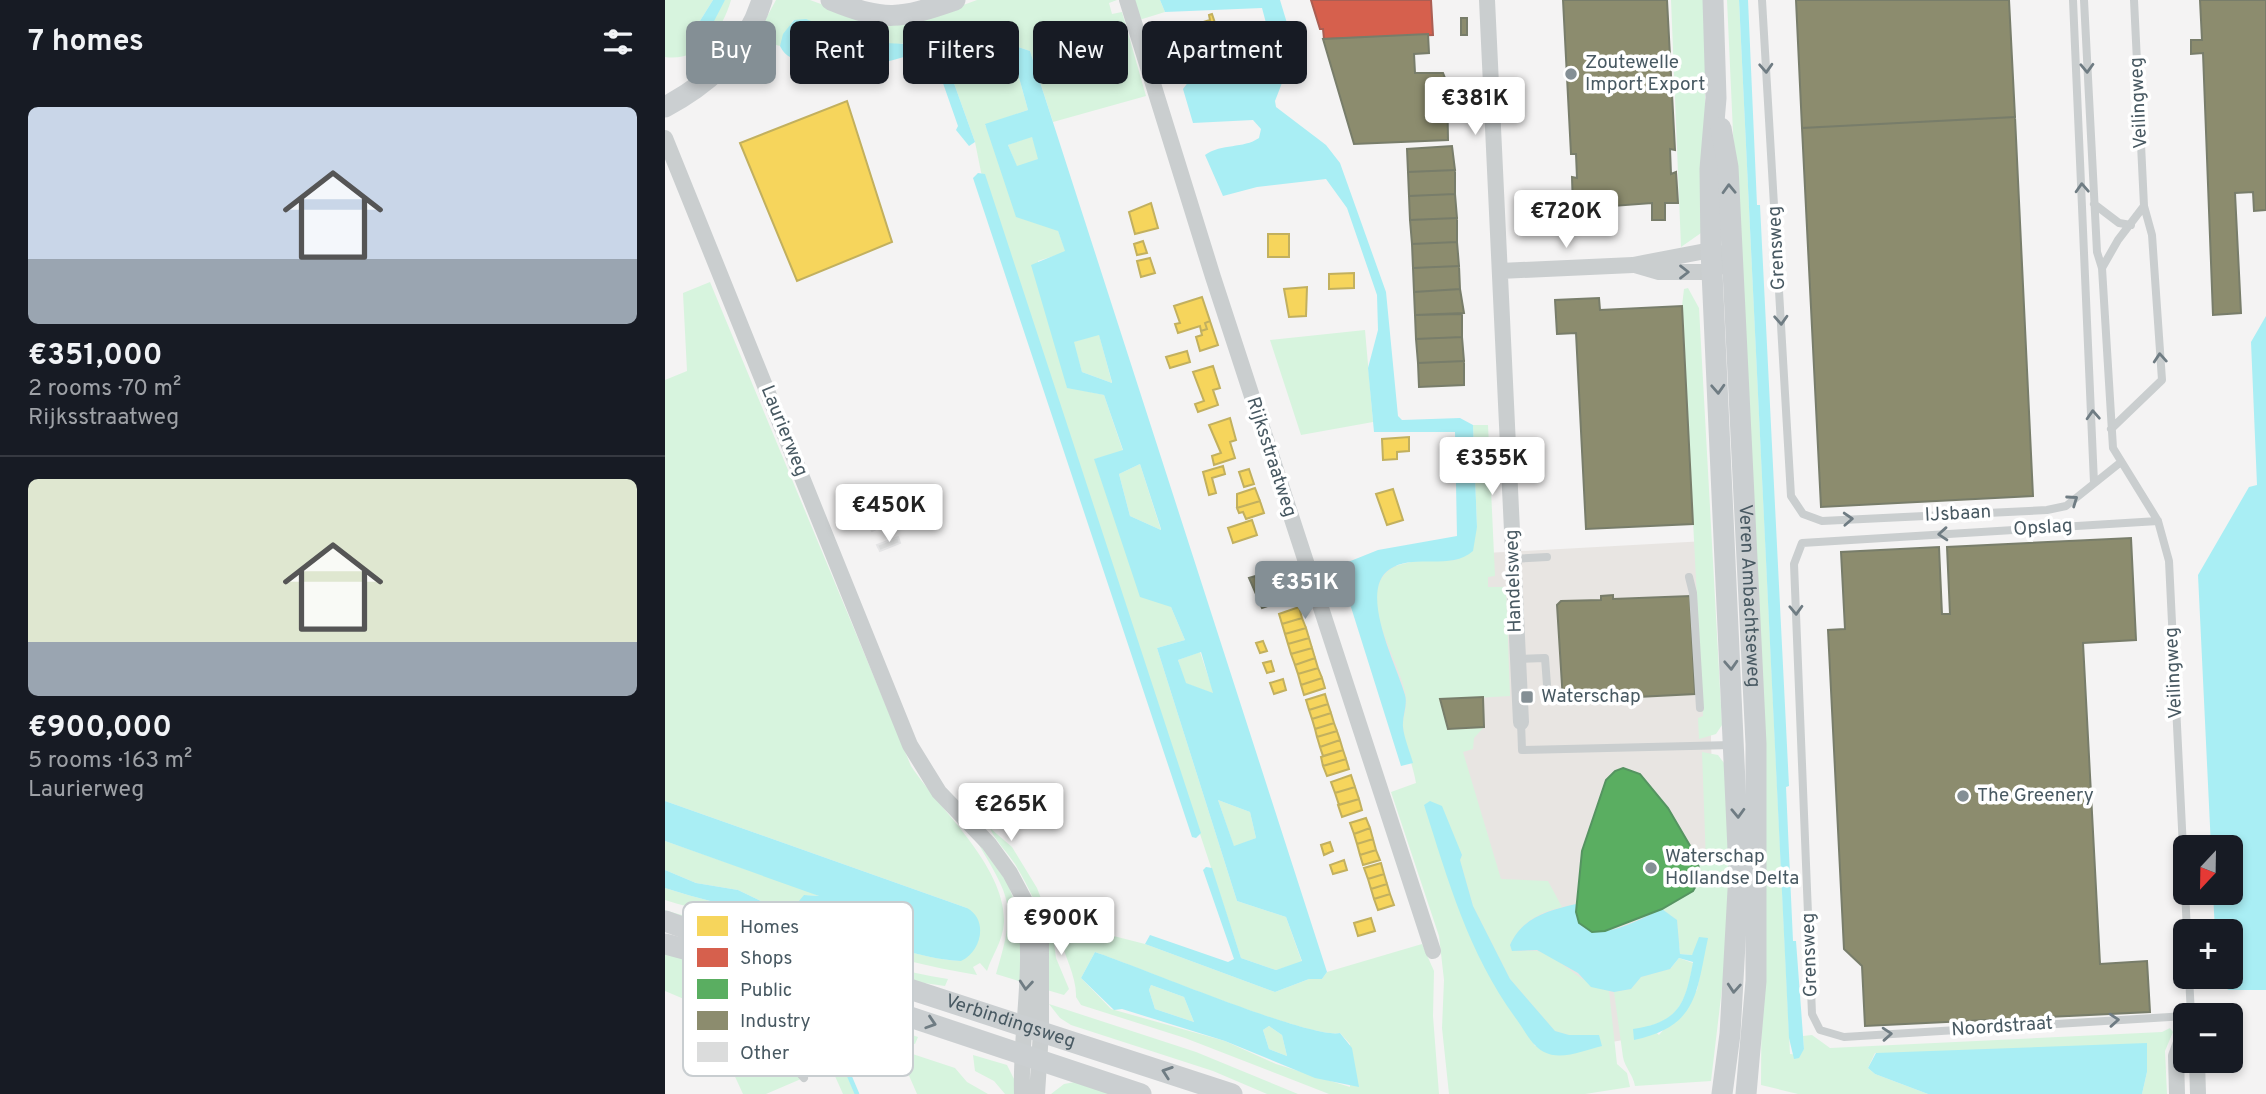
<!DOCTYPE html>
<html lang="en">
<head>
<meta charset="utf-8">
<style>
	:root { --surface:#171b24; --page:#242831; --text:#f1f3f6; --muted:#9ea1a6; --line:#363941; --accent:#848f95 }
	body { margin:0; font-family:Overpass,sans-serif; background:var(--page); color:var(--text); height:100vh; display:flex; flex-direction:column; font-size:26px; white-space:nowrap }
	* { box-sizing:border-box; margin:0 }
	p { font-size:23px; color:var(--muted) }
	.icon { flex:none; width:38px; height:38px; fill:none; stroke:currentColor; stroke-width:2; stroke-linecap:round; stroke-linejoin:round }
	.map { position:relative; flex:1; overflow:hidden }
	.sheet { display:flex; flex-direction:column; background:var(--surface); width:665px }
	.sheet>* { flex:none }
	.hud { position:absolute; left:21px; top:21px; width:665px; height:63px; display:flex; gap:14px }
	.needle { width:46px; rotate:202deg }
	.fabs { position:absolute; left:1508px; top:835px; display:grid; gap:14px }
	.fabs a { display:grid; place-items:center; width:70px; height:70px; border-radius:10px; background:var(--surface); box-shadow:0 4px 10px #0003; font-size:35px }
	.price { position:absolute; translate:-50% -60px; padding:0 16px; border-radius:7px; background:#fff; color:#222; font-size:23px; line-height:46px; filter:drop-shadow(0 2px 4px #0008) }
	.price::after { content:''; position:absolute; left:50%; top:42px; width:21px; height:16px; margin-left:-10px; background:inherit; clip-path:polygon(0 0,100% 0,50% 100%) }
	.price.active { background:var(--accent); color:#fff }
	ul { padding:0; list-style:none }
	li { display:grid; align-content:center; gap:14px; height:371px; padding:0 28px }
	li+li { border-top:2px solid var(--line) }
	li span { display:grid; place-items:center; height:217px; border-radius:10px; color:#555 }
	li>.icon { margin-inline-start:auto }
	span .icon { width:126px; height:126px; fill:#fffc; stroke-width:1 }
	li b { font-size:30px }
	h2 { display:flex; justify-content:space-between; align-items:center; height:84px; padding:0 28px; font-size:30px }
	.pill { padding:0 24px; border-radius:10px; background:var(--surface); box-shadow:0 4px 10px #0003; font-size:24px; line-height:63px }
	.pill.active { background:var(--accent); color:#fff }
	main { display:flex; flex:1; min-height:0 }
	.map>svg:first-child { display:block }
	.commercial { fill:#e8e5e2 }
	.green { fill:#d7f4de; fill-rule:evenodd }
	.water { fill:#a9eef4; fill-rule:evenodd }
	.homes { fill:#f6d55c; stroke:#c2b05e; stroke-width:2 }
	.shops { fill:#d6604d; stroke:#ab5e53; stroke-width:2 }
	.public { fill:#5aae61; stroke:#559461; stroke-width:2 }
	.industry { fill:#8c8c6e; stroke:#787d6a; stroke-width:2 }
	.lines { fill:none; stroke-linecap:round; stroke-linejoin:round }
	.stream { stroke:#a9eef4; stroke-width:4.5 }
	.building { fill:#dbdcdc; stroke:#e5e5e6; stroke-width:2 }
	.lane { stroke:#cacecf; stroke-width:8 }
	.street { stroke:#cacecf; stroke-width:16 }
	.secondary { stroke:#cbcfd1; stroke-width:21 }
	.oneway { stroke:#6f7c83 }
	.poi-dot { fill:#848f95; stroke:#fff; stroke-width:2.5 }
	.labels { text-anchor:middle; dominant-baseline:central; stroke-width:7; stroke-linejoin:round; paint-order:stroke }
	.poi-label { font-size:19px; fill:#485962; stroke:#fff; text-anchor:start }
	.street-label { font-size:19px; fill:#485962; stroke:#fff }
	.key { fill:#fff; stroke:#c8cdd0; stroke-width:2 }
	.key-label { font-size:19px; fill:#485962 }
</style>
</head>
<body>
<main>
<section class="sheet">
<h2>7 homes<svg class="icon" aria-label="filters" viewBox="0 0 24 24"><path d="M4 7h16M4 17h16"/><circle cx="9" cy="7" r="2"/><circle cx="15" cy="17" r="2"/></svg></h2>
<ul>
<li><span style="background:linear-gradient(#c9d6e8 70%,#9aa5b1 0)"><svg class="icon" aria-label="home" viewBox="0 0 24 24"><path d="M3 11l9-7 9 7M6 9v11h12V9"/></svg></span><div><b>€351,000</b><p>2 rooms · 70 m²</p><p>Rijksstraatweg</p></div></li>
<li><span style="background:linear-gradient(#dfe7d0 75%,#9aa5b1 0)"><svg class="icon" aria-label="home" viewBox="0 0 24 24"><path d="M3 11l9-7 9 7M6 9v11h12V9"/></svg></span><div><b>€900,000</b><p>5 rooms · 163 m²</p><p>Laurierweg</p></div></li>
</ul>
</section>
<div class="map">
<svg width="1601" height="1094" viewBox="0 0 1601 1094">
	<rect width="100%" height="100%" fill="#f4f3f3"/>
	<path class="commercial" d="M1041,541L1049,856L980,1036L892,1052L804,926L682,573L821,553Z"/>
	<path class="green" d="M0,0H48L33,24L60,0H66C57,31 35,62 0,57Z
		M111,0H145L197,19L249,23L312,0H452L444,3L447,14L457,12L481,96L388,122L365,51L292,26C246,45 223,52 176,33C160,27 145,19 128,20L115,46L90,39Z
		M468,0H495L500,12L474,20Z
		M1006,0H1040V214L1036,233L1016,247Z
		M1062,0H1074L1125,1054L1134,1055L1139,1049L1138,1036L1147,1035L1165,1048L1497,1032L1505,1028L1508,1032L1500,1051L1502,1094H1477L1482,1072L1210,1053L1203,1068L1210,1074L1263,1094H1133L1096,1085L1098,794Z
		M280,45L345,65L353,74L363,110L320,125L393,231L401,252L373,261L402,387L439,395L458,451L430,459L506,607L520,640L492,648L572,901L621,917L637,962L611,970L576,958L316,172L310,142L276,47Z
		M367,136L374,159L352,167L343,145Z
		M45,282L246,766C274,809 341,867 339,922C338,941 327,955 322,971L315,963L308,967L312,975C263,967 224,956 177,943C118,926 58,918 0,900V888C58,907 118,916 177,931C217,942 255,959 296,961L302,908L0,801V380L22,371L18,293Z
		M1023,288L1034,308L1057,725L1051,734L1034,739L1033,718L1038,716L1017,306L1019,289Z
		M700,330L708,422L636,435L605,340Z
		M434,334L447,383L417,372L408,342Z
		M808,425H823L830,576L823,577V587H841L845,696L775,700L784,729L819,727L809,738L808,749L798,752L836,879L883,881L897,907C873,913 856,922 845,945L847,950C856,953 867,949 875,952C901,962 917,985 944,991L952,1064L962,1073L965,1087L920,1094H784L777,1028L779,980L774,936L726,792L751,783C748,765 739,744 738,725C738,717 742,707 741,698C738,665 690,599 723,571C738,558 772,561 791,560L812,527ZM759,805L797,855L795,860L808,906L845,979L890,1031L904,1035H934L870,1046Z
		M475,464L496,530L465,516L454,474Z
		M535,652L549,694L520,683L513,660Z
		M1037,752L1053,755L1062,767L1065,860L1061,955L1046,1081L970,1086C968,1074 960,1068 958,1057L949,992L966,989L976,977L1005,969L1014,958L1028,963C1023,992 1017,1019 984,1026L994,1035L1032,990L1042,938L1027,955L1015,954L1012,920L997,909C1015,899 1042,889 1034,864L1041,862Z
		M553,800L585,812L591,838L569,847Z
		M325,828L347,847L372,888L387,927L391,958L404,989L399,995L382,990C379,931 381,916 350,864C342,852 329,839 325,828Z
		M310,838L342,882L355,916L357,982L331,974C352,903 346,900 310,838Z
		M0,841L138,889L154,896L139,895L137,908L123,902L100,903L73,890L31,883L0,870Z
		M0,910C52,926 105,934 157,947C200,958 239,973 283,979L280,986L252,982L0,917Z
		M421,929L480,944L610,992L644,979H657L662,972L757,944L769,971L768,1016L774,1094H664L520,1038L416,1005L411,997C412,977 399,956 395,936ZM430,952C471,966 646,1040 675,1033L685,1044V1087L611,1064L560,1041L446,1009L416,978Z
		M0,949L119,989L122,995L112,1040L136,1079L101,1094H78L38,1007L0,991Z
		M486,985L519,997L529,1022L490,1009L484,990Z
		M135,997L253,1037L250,1044C229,1037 193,1015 176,1036L175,1047L172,1048L192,1094H178L165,1065L147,1074C125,1062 117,1046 122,1022C124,1012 127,1002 135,997Z
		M384,1004L531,1052L633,1094H602L548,1071L406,1025L395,1018Z
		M604,1026L617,1035L622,1056L604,1049L598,1030Z
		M196,1037L290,1068L302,1082L323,1094H252L242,1071L237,1073L229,1055L196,1069L186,1044Z
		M308,1055L342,1065L351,1083V1094H340L329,1081L310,1071Z
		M410,1082L450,1094H386L399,1084Z"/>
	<path class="water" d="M48,0H60L47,25L38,32L33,24Z
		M495,0H615L628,43L627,57L610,101L611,107L661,145L675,163L721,292L733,416L737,420L795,418L808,425L812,527L808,551C786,571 749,553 725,569C692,590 732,666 740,695C743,705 737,716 738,727C739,738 745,752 748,763L736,766L674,569L678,564L713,550L792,536L790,432H709L703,368L713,330L712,295L682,208L661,179L592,187L558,196L540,155C557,143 578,149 594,138L596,129L588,120L528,123L518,89L524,81L611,60L597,8L500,12Z
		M1074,0H1083L1092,205H1095L1124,786L1121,787L1128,941H1131L1139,1049L1134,1058L1129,1059L1124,1038Z
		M141,19L199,42L241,44L292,26L365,51L662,972L657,979H644L610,992L480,944L485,935L563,962L569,959L538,870L541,867L547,868L576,958L611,970L637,961L621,917L572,901L492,648L520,640L506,607L475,597L429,459L458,450L439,395L402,388L366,265L400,251L393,231L351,217L320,124L363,110L353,74L345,65L280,45L276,47L310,142L304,146L291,130L293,126L266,49C223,61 185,77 141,63C130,60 120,57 115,46L118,34L129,20ZM367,137L373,159L352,166L343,145ZM434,335L447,382V383L417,372L409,342ZM475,464L496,529V530L465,516L454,474ZM536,652L548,693L521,683L513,660ZM553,800L585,812L591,838L569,846Z
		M313,173L320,174L536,833L531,838L527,837L308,178Z
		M1601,316V990H1564L1553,985V977L1566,976V931H1550L1548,893L1566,892V847H1546L1533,575L1584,487L1592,485L1586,342Z
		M0,801L302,908C324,920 316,952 296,961C254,959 217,942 177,931C118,916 58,907 0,888V870L31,883L73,890L100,903L121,902L137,908L134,901L139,895L154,896L0,841Z
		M765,801L777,806L797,855L795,860L808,906L845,979L890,1031L904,1035H934L937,1046C920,1050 896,1061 879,1052C867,1046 860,1031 852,1020C803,953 784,883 759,805Z
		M911,904L914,923C935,944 974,919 997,909L1012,920L1015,954L1027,955L1034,937L1043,938C1031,994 1033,1026 969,1040L968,1029C1013,1022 1020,1006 1028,962L1014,958L1005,969L976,977L966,989L949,992L926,987L913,973L872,950L847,951L845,945C858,917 882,911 911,904Z
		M430,952C470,965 647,1040 675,1033L687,1048L694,1087L650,1078L560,1041L457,1009L449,1010L416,978ZM486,985L519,997L529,1022L490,1009L484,990ZM604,1026L617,1035L622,1056L604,1049L598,1030Z
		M1482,1043V1072L1477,1094H1263L1210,1074L1203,1068L1211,1053Z"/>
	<path class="homes" d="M547,14L551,26L535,32L532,24L545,20L544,15Z
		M550,31L556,35L568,31L570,37L581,34L582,36L538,47L535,36Z
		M582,36L583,42L561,46V52L542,58L538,47Z
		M560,58L562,65L548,69L546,62Z
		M182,101L227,242L132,281L75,143Z
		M486,203L493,228L470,234L464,212Z
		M603,234H624V257H603Z
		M478,241L482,253L472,255L469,244Z
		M485,258L490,273L476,277L472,261Z
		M689,273V288L664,289V274Z
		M642,287L641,316L624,317L619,289Z
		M537,297L545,321L540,323L542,329L536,331L535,326L513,333L510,324L515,323L509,306Z
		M545,321L553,345L535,351L531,337L537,335L536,331L542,329L540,323Z
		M522,351L525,362L505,368L501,357Z
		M548,366L555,388L548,390L553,405L533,412L530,404L539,401L528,372Z
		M565,418L571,440L565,442L570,458L549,465L547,456L556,453L544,425Z
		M744,437V451L732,452V459L718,460L717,439Z
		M558,466L560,474L547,478L551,493L544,495L538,472Z
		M584,469L589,484L579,487L574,472Z
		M590,488L595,501L572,508V494Z
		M728,489L738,520L722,525L711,494Z
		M595,501L599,513L581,519L578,512L574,513L572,508Z
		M587,520L592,535L568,543L563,528Z
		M634,607L637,618L617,624L614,614Z
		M637,618L641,628L620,634L617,624Z
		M641,628L644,638L623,644L620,634Z
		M644,638L647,648L626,654L623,644Z
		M598,641L602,651L595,653L591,643Z
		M647,648L650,658L630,665L626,654Z
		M650,658L653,668L633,674L630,665Z
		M606,661L609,671L602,673L598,663Z
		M653,668L657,678L636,685L633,674Z
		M657,678L660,688L639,695L636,685Z
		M618,679L621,690L609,694L605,683Z
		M660,694L663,704L644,710L641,700Z
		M663,704L666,713L647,719L644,710Z
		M666,713L669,723L650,729L647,719Z
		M669,723L672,731L652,737L650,729Z
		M672,731L675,740L655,747L652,737Z
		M675,740L678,750L658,756L655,747Z
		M678,750L681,759L658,766L656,757Z
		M681,759L684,769L662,776L658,766Z
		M686,775L690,787L670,793L666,782Z
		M690,787L694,799L674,805L670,793Z
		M694,799L697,810L677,817L673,805Z
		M701,818L705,828L689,834L685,823Z
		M705,828L708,839L692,844L689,834Z
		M708,839L711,850L695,855L692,844Z
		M665,842L668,851L659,855L656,845Z
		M711,850L715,860L698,865L695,855Z
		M679,860L682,870L668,874L665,865Z
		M716,863L719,874L703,879L699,868Z
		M719,874L722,884L706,889L703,879Z
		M722,884L725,894L709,899L706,889Z
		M725,894L729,905L713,910L709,899Z
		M706,918L710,931L693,936L689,923Z"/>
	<path class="shops" d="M646,0H766L768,35L659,39L658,29H655Z"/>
	<path class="public" d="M958,768L975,774L1003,808L1031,856L1036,877L1028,891L997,909L940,931L927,932L914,923L911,912L917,851L941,780L950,771Z"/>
	<path class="industry" d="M898,0H1002L1010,150L1005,149L1006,174L1011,172L1013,203H1000V220H987V203L908,209L907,177L912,178L911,154H906Z
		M1131,0H1344L1350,117L1137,128Z
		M1535,0H1601V210L1589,211L1588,192L1570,193L1576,313L1548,315L1538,53L1526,54V40H1537Z
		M796,18H802V35H796Z
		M763,34L764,53L749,54L750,73H778L782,83L783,140L689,144L658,39Z
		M1350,117L1368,496L1156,507L1137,128Z
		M787,146L790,170L743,172L742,149Z
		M790,170V194L744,196L743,172Z
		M790,194L792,218L745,220L744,196Z
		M792,218V242L747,244L745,220Z
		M792,242L794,266L748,268L747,244Z
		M794,266L795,289L749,292L748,268Z
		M795,289L799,313L750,315L749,292Z
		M934,298L935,310L1017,306L1028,524L921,529L911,333L892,334L890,300Z
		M797,314V337L751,339L750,315Z
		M797,337L799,361L753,363L751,339Z
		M799,361V385L754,387L753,363Z
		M1466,538L1471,640L1418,643L1435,964L1482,961L1485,1012L1200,1026L1197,966L1179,949L1163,630L1180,629L1176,552L1274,547L1277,614H1285L1282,547Z
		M604,572L611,603L597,608L584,578Z
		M948,595V599L1025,596L1030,694L953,698V703H941V699L898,701L892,605L896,601L936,600V596Z
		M818,697L819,727L783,729L775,699Z"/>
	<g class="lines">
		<path class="stream" d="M160,1019L192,1094"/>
	</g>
	<path class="building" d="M224,516L227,522L207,531L204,525Z
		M233,537L235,543L215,551L212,545Z"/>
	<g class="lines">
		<path class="lane" d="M1097,0L1126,496L1138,514L1157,521L1382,510L1401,506L1456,462
			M1408,0L1429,483
			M1419,0L1432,252L1437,268L1448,448L1493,521L1504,561L1522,931
			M1429,204L1454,223L1466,225
			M1437,268L1453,240L1479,206L1469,0
			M1446,429L1497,380L1487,235L1479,206
			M1493,521L1137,543L1129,564L1147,1014L1155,1030L1179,1037L1521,1016
			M848,559L882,557
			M1024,577L1028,593L1035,708
			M852,659L880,658L882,685
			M856,722L857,750L1067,745
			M1524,976L1526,1015
			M131,980L114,1043L117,1053L139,1078"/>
		<path class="street" d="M462,0L548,277L768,951
			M822,0L856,722
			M0,138L245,745L274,792L324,844L345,873L376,931V1032L372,1094
			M970,265L994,272H1047L1054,267
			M835,271L968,265L1046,250L1054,253
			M1532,1060L1533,1094
			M357,1094C355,1033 369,971 360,911
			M1512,1094L1511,1056L1521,1029"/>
		<g class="secondary">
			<path d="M166,0C220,22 235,19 290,0"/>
			<path d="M1048,0L1051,98L1045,169L1046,250L1074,872L1065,1034L1057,1094"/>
			<path d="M0,107C45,83 82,50 97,0"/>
			<path id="s1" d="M1056,128L1063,167L1091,744V981L1081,1094"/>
			<path id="s2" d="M0,921L39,935L186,970L567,1094"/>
			<path d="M0,944L131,979L476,1094"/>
		</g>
	</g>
	<defs><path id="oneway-chevron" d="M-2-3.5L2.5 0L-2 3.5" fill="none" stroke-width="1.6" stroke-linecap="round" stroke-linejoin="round" transform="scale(1.75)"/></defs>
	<g class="oneway">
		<use href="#oneway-chevron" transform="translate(1101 68) rotate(87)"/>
		<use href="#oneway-chevron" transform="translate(1422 68) rotate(88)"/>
		<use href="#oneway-chevron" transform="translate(1417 188) rotate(-93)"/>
		<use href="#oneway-chevron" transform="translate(1064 189) rotate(-92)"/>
		<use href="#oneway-chevron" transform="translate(1019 272)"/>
		<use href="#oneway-chevron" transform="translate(1116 320) rotate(87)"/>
		<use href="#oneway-chevron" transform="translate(1495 358) rotate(-94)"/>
		<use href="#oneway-chevron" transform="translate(1053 389) rotate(87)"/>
		<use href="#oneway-chevron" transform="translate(1428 415) rotate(-93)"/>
		<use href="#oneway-chevron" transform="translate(1408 500) rotate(-35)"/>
		<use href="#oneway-chevron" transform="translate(1183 519) rotate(-3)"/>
		<use href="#oneway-chevron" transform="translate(1278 534) rotate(176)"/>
		<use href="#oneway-chevron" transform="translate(1131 610) rotate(88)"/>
		<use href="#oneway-chevron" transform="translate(1066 665) rotate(87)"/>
		<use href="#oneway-chevron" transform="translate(1073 813) rotate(88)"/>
		<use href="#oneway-chevron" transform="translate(361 985) rotate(95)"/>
		<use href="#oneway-chevron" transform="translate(1069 988) rotate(94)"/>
		<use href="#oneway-chevron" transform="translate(1449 1020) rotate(-4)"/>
		<use href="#oneway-chevron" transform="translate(266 1023) rotate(18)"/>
		<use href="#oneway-chevron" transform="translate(1222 1034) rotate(-4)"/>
		<use href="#oneway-chevron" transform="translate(502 1072) rotate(-161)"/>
	</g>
	<g class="poi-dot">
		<circle cx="906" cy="74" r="7"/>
		<rect x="855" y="690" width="14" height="14" rx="3.5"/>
		<circle cx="1298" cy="796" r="7"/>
		<circle cx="986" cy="868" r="7"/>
	</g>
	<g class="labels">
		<g class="poi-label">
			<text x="920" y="63">Zoutewelle<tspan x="920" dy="22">Import Export</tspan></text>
			<text x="876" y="697">Waterschap</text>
			<text x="1312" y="796">The Greenery</text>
			<text x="1000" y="857">Waterschap<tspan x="1000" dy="22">Hollandse Delta</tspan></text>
		</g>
		<g class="street-label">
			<text transform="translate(1474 103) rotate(-93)">Veilingweg</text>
			<text transform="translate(1112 248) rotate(-93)">Grensweg</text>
			<text transform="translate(119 431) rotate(68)">Laurierweg</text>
			<text transform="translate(606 457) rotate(72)">Rijksstraatweg</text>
			<text transform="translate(1293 514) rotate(-3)">IJsbaan</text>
			<text transform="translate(1378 528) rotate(-4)">Opslag</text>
			<text transform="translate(849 581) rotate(-92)">Handelsweg</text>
			<text stroke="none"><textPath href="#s1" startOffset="469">Veren Ambachtseweg</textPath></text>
			<text transform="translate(1509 673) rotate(-93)">Veilingweg</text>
			<text transform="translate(1145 955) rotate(-92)">Grensweg</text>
			<text stroke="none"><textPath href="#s2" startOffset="360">Verbindingsweg</textPath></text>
			<text transform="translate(1337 1027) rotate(-4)">Noordstraat</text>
		</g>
	</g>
	<rect x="18" y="902" width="230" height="174" rx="10" class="key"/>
	<rect x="32" y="916" width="31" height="20" fill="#f6d55c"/>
	<rect x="32" y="948" width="31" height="19" fill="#d6604d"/>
	<rect x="32" y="979" width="31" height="20" fill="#5aae61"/>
	<rect x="32" y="1011" width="31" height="19" fill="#8c8c6e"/>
	<rect x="32" y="1042" width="31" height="20" fill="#dbdcdc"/>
	<g class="key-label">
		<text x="75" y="933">Homes</text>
		<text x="75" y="964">Shops</text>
		<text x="75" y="996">Public</text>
		<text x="75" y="1027">Industry</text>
		<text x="75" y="1059">Other</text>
	</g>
</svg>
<div class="fabs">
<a><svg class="needle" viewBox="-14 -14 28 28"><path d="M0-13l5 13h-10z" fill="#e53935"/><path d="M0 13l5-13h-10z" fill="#9ea1a6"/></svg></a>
<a>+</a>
<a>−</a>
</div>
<b class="price" style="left:810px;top:137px">€381K</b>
<b class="price" style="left:901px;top:250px">€720K</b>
<b class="price" style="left:827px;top:497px">€355K</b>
<b class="price" style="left:224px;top:544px">€450K</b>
<b class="price active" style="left:640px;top:621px">€351K</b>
<b class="price" style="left:346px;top:843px">€265K</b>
<b class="price" style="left:396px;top:957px">€900K</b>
<div class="hud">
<a class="pill active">Buy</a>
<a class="pill">Rent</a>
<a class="pill">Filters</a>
<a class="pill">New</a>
<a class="pill">Apartment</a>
</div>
</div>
</main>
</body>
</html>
